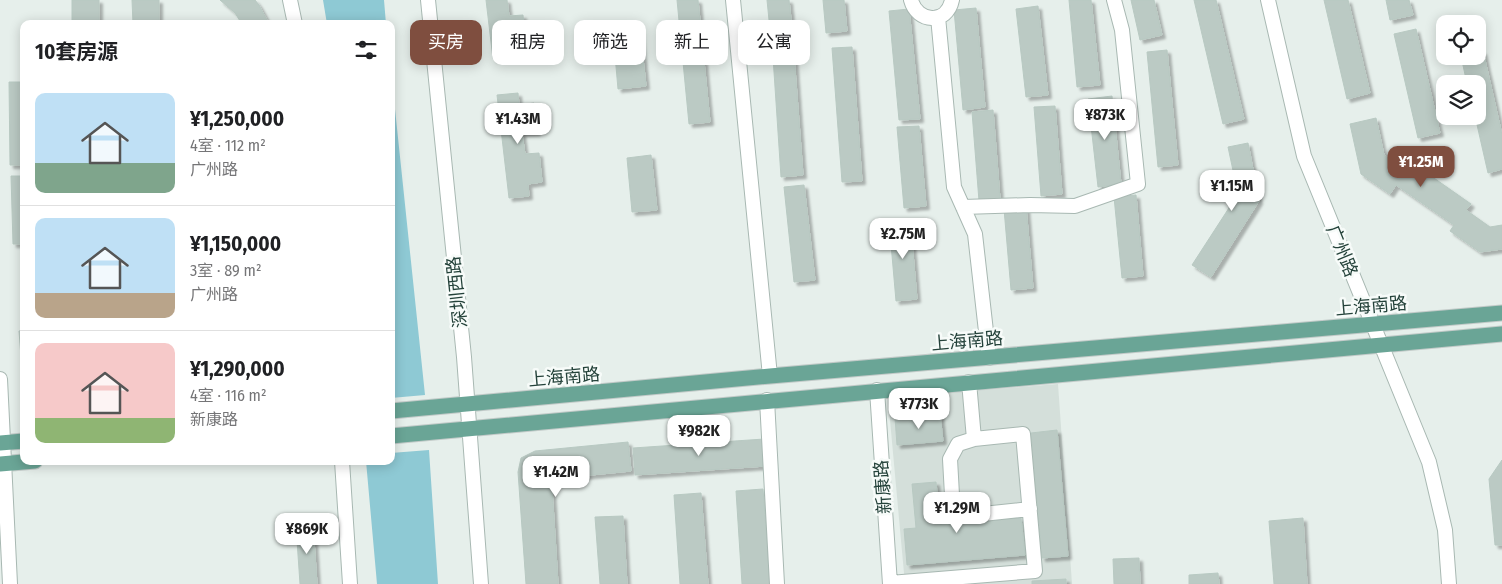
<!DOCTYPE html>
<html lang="zh">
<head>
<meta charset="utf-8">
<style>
	:root { --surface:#fff; --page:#f6f6f6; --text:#202124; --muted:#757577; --line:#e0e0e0; --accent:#7f4e3f }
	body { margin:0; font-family:"Fira Sans Condensed","Noto Sans SC",sans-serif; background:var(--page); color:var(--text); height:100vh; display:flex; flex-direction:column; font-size:19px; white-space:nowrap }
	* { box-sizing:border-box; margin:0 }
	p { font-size:16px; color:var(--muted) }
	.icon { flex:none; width:28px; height:28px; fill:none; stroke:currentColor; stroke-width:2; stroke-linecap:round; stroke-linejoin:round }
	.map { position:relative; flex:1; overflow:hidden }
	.sheet { position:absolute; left:20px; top:20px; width:375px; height:445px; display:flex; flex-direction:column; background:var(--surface); border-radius:10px; box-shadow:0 2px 12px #0003 }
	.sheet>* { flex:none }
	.guide { position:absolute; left:410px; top:20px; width:475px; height:45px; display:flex; gap:10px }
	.fabs { position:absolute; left:1436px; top:15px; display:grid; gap:10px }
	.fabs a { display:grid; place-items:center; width:50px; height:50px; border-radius:10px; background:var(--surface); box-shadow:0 2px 12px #0003; font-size:25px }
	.price { position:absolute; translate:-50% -42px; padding:0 11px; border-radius:10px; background:#fff; color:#222; font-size:16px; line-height:32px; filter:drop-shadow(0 1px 2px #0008) }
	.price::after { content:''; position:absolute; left:50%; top:30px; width:15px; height:11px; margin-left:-8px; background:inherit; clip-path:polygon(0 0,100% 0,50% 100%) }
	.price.on { background:var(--accent); color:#fff }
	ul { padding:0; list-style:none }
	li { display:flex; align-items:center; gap:15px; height:125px; padding:0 15px }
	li+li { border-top:1px solid var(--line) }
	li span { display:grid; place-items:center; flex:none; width:140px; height:100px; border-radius:10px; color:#555 }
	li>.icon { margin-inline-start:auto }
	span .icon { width:60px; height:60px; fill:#fffc; stroke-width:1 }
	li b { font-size:21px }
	h2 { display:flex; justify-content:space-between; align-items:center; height:60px; padding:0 15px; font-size:21px }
	.tag { padding:0 18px; border-radius:10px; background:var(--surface); box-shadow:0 2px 12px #0003; font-size:18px; line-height:45px }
	.tag.on { background:var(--accent); color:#fff }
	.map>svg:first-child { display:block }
	.built { fill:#d4dfda }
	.water { fill:#8ec9d4 }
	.building { fill:#bbcac4; stroke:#b8c9c2; filter:url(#shadow) }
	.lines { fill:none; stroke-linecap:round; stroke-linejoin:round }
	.minor-casing { stroke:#a8b8b2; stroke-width:16 }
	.major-casing { stroke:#c2cac8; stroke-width:17 }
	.minor { stroke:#fff; stroke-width:14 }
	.major { stroke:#6aa596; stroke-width:15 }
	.labels { text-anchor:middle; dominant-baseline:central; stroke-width:5; stroke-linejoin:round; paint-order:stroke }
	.street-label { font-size:18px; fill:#24423a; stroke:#f7fbf9 }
</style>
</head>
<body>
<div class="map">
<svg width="1502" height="584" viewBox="0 0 1502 584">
	<defs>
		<filter id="shadow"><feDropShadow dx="3.5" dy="3.5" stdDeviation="1" flood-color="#0004"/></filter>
	</defs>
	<rect width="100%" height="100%" fill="#e6efeb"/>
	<path class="built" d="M1058,384L1072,584H905L888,398Z"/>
	<path class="water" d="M323,0H384L386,24H327Z
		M391,71L425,395L391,398Z
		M429,450L438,584H377L366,461H391V453Z"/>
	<path class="building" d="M72,0H99V24H72Z
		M132,0H159V24H133Z
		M220,0H255L259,5L269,24H242L235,13Z
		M486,0H507L509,16L523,15L526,45L512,46L514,57L493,59Z
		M677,0H698L710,122L689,124Z
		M767,0H789L793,38L771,40Z
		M823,0H844L847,31L826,33Z
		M1069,0H1091L1100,85L1077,87Z
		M1131,0H1154L1162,35L1140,40Z
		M1194,0H1216L1244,119L1223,124Z
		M1324,0H1348L1370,93L1347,99Z
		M1386,0H1409L1413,15L1390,20Z
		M1038,6L1048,95L1026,97L1016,9Z
		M976,8L985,107L963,110L954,10Z
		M909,9L920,119L899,120L889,11Z
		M1416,29L1440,133L1418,138L1394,34Z
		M640,30L646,86L618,89L613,33Z
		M852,47L862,181L842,182L832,48Z
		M1167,50L1178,165L1158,167L1147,52Z
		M1483,51L1502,135V169L1488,173L1475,116H1478V84H1467L1461,56H1478V53Z
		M794,55L803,175L781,177L773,57Z
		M9,82H24V165H10Z
		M518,93L519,105L534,103L537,132L522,133L525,154L539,153L542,182L528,184L529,196L509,198L497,95Z
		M1112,96L1121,184L1098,187L1088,99Z
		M1055,106L1062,194L1041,196L1034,107Z
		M993,110L1000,199L979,201L972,112Z
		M1376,118L1384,155L1396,163L1401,155L1471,204L1466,210L1490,227L1502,225V249L1480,252L1450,231L1454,225L1396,185L1390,194L1361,174L1350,124Z
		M919,126L926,206L904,208L897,127Z
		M1248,143L1259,201L1211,277L1192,265L1238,194L1228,147Z
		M651,155L657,210L632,212L627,158Z
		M11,176H24V244H13Z
		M804,185L815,280L794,282L784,187Z
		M1136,195L1143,276L1122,278L1114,197Z
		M1026,207L1033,288L1011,290L1004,209Z
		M910,219L917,299L896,301L889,221Z
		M24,330V396L19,331Z
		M940,414L943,441L897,445L895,418Z
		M1057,430L1068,556L1042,558L1031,433Z
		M764,439L766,466L635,475L633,448Z
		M628,442L631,471L561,478L552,488L558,584H526L518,472L521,458L535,451Z
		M1502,460V545H1495L1489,479Z
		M936,482L940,525L1021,518L1025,555L907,565L904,529L916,528L912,484Z
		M763,489L770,584H742L736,491Z
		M701,493L708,584H680L674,495Z
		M623,516L627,584H600L595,517Z
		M1303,518L1307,584H1274L1269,521Z
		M313,525L317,584H300L296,526Z
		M1139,558L1140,584H1114L1113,559Z
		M1218,573L1219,584H1189V575Z
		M1066,579V584H1032V581Z"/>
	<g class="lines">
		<defs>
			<path id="minor" d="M290,0L295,24
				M428,0L464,357L481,584
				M733,0L770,376
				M911,0C917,23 947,25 952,0
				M1268,0L1304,156L1429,462L1445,530L1449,584
				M938,17L954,187L975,234L989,358
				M963,207L1030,205L1075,206L1138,184L1122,30L1114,0
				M0,379L10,584
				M877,390L890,584
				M767,400L777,584
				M974,439L958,444L950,459L953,513L964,516L1030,509
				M342,461L350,584
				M890,583L1035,571L1023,434L974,439L969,382"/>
			<path id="major" d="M391,411L770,376L1502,313
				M391,436L1502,334
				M0,443L24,441
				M0,464L35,461"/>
		</defs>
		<use href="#minor" class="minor-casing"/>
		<use href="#major" class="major-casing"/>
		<use href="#minor" class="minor"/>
		<use href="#major" class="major"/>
	</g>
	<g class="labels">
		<g class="street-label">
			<text transform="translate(1342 251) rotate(68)">广州路</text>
			<text transform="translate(457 292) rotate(-96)">深圳西路</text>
			<text transform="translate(1371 306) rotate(-5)">上海南路</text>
			<text transform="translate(967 341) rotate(-5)">上海南路</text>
			<text transform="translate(564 377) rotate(-5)">上海南路</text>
			<text transform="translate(883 487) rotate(-94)">新康路</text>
		</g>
	</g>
</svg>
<div class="fabs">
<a><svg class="icon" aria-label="locate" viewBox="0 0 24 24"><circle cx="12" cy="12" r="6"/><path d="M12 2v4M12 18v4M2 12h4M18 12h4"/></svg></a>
<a><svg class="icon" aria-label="layers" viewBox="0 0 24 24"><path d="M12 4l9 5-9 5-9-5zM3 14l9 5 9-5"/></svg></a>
</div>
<b class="price" style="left:1105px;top:141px">¥873K</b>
<b class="price" style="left:518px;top:145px">¥1.43M</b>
<b class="price on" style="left:1421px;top:188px">¥1.25M</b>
<b class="price" style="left:1232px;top:212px">¥1.15M</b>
<b class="price" style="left:903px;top:260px">¥2.75M</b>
<b class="price" style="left:919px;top:430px">¥773K</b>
<b class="price" style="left:699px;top:457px">¥982K</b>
<b class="price" style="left:556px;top:498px">¥1.42M</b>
<b class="price" style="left:957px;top:534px">¥1.29M</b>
<b class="price" style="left:307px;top:555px">¥869K</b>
<div class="guide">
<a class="tag on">买房</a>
<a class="tag">租房</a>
<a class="tag">筛选</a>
<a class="tag">新上</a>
<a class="tag">公寓</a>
</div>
<section class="sheet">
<h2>10套房源<svg class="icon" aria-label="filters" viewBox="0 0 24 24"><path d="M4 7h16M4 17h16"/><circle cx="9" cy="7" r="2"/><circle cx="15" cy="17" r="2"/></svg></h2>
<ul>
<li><span style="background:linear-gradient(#bfe0f5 70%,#7fa58c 0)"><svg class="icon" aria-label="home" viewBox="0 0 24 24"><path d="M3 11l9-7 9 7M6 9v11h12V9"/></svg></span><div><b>¥1,250,000</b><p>4室 · 112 m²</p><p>广州路</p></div></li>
<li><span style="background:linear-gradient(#bfe0f5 75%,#b9a48a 0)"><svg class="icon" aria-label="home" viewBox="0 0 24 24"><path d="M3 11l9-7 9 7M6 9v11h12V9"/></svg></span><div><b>¥1,150,000</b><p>3室 · 89 m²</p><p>广州路</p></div></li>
<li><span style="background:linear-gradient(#f6c9c9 75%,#8fb573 0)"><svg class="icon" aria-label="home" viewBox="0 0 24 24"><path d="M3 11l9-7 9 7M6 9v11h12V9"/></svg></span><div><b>¥1,290,000</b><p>4室 · 116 m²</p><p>新康路</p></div></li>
</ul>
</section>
</div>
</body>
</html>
